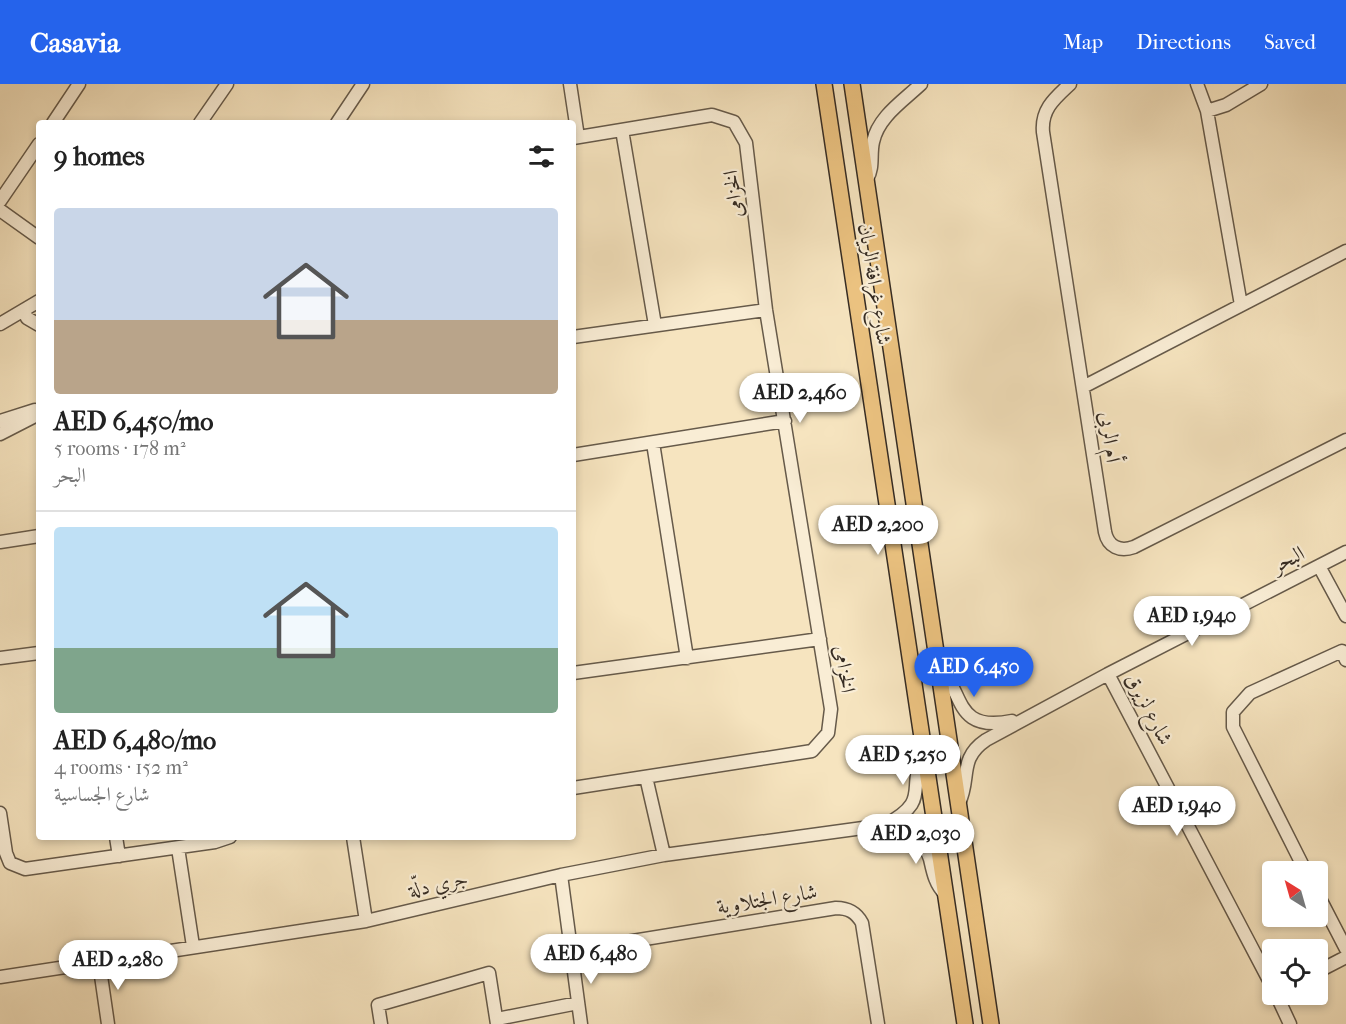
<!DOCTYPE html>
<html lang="en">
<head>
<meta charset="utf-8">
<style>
	:root { --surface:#fff; --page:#f6f6f6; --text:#222; --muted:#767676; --line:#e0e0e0; --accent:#2563eb }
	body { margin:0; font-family:"IM FELL French Canon",Amiri,serif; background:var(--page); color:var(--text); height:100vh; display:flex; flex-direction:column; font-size:22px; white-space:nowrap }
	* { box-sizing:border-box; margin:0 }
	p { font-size:20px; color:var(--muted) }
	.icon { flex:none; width:33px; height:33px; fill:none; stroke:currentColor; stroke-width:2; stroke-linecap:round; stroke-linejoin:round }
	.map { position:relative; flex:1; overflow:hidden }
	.panel { position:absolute; left:36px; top:36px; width:540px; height:720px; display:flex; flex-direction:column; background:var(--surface); border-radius:6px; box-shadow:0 3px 9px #0003 }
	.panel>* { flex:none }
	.needle { width:39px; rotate:323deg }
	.buttons { position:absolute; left:1262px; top:777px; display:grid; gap:12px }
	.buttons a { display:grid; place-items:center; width:66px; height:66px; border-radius:6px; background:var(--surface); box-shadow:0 3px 9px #0003; font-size:30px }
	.price { position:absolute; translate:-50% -51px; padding:0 14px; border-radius:21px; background:#fff; color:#222; font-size:20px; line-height:39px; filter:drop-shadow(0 2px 3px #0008) }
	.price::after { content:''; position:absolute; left:50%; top:36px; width:18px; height:14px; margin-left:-9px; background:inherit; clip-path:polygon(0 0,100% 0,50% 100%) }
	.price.active { background:var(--accent); color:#fff }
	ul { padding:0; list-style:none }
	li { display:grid; align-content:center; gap:12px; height:318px; padding:0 18px }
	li+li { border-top:2px solid var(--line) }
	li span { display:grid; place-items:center; height:186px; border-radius:6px; color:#555 }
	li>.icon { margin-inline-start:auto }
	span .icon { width:108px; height:108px; fill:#fffc; stroke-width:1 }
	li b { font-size:26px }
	h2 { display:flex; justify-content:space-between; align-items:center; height:72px; padding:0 18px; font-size:26px }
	header { display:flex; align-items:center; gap:36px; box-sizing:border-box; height:84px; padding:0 30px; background:var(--accent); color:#fff }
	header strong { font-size:28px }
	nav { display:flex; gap:33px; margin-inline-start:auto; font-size:21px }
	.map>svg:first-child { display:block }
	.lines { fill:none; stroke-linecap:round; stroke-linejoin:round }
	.minor-casing { stroke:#665a4a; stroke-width:15 }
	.major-casing { stroke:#362c23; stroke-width:18 }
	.minor { stroke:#f9edd5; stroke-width:12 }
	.major { stroke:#ebc280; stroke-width:15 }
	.labels { text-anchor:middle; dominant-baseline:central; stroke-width:4.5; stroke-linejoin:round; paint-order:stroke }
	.street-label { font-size:21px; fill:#362c23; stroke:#f9edd5 }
</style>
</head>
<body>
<header>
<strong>Casavia</strong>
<nav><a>Map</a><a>Directions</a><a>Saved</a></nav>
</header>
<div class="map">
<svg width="1346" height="940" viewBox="0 0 1346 940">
	<rect width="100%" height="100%" fill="#f6e4bf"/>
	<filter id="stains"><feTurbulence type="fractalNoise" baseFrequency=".00333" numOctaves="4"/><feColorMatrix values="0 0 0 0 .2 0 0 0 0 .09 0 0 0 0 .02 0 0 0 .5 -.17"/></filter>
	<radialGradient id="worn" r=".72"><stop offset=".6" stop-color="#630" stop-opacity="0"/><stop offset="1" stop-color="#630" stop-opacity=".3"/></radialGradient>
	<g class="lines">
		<defs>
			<path id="minor" d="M570,0L578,53
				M1070,0C1055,14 1041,25 1043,48L1105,448C1108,463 1120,468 1134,463L1346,356
				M1197,0L1207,27L1241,221
				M1207,27L1226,21L1261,0
				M53,39L79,0
				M200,39L227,0
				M337,39L363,0
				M622,46L655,241
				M573,54L712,31L734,38L746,59L766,226L831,625L828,649L812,667L573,704
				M867,95C874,83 870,71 873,58C878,33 903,17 921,0
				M0,117L39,60
				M0,126L39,154
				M24,227L27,234L39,241
				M0,240L39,217
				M573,253L766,226
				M1083,303L1346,167
				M0,337L35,326
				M0,350L39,330
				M653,359L687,574
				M573,371L785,337
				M0,458L39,452
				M1319,482L1346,532
				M0,574L39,569
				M938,581C965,608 953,649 1012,637
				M573,589L820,555
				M1108,590L1272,902
				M646,693L664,771
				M959,719C971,694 958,675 986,656L1108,590L1346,468
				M0,729L6,769L10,779L25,785L215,758L230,753
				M885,741C903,747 924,754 930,775C933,788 935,800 945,810
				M116,753L119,772
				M353,753L366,837
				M178,764L193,862
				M1306,788L1233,643V628L1250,609L1342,567L1346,576
				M561,791L581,940
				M1317,809L1346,865
				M571,867L836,824C848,824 856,828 862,839L878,940
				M99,878L108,940
				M1317,888L1346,873
				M0,893L366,837L561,791L664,771L885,741C934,715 904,703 925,673
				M1276,910L1290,940
				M497,935L578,919
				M381,940L378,921L489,889L497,940"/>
			<path id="major" d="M824,0L965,940
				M852,0L991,940"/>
		</defs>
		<use href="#minor" class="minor-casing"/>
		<use href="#major" class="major-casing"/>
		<use href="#minor" class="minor"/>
		<use href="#major" class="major"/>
	</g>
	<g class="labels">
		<g class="street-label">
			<text transform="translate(733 110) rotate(-97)">الخزامى</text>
			<text transform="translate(875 200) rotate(81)">شارع غرافة الريان</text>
			<text transform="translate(1110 353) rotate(82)">أم الربى</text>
			<text transform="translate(1288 475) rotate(-27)">البحر</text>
			<text transform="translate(845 585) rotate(81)">الخزامى</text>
			<text transform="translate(1149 625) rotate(62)">شارع لزيرق</text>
			<text transform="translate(438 800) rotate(-13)">جري دلّة</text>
			<text transform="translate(767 815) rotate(-9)">شارع الجتلاوية</text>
		</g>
	</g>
	<rect width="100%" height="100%" filter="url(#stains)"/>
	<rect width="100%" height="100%" fill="url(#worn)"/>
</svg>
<div class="buttons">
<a><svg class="needle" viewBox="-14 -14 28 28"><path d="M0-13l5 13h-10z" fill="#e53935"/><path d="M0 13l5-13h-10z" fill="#767676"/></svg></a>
<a><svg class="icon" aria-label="locate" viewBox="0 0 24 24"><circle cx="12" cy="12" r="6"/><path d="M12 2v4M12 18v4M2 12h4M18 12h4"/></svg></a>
</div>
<b class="price" style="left:800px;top:340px">AED 2,460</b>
<b class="price" style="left:878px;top:472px">AED 2,200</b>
<b class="price" style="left:1192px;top:563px">AED 1,940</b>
<b class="price active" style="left:974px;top:614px">AED 6,450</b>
<b class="price" style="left:903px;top:702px">AED 5,250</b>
<b class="price" style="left:1177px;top:753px">AED 1,940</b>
<b class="price" style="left:916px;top:781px">AED 2,030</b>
<b class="price" style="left:591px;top:901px">AED 6,480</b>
<b class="price" style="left:118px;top:907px">AED 2,280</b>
<section class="panel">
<h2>9 homes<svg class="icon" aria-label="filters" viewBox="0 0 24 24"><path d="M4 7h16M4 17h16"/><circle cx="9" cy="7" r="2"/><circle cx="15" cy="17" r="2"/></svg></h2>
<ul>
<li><span style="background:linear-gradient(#c9d6e8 60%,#b9a48a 0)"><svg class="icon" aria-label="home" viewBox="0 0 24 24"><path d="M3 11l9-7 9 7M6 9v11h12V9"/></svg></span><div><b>AED 6,450/mo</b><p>5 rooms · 178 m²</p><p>البحر</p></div></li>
<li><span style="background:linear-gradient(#bfe0f5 65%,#7fa58c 0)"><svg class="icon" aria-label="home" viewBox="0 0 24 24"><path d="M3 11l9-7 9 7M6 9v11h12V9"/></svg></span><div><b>AED 6,480/mo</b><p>4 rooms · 152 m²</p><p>شارع الجساسية</p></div></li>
</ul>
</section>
</div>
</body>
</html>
